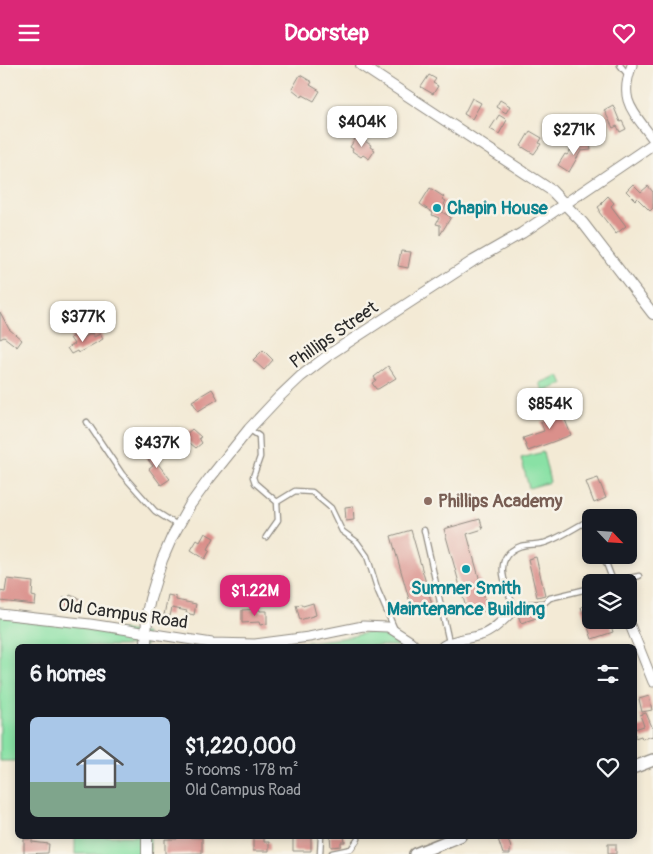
<!DOCTYPE html>
<html lang="en">
<head>
<meta charset="utf-8">
<style>
	:root { --surface:#171b24; --page:#20242c; --text:#f1f3f6; --muted:#9ea1a6; --accent:#db2777 }
	body { margin:0; font-family:Pangolin,sans-serif; background:var(--page); color:var(--text); height:100vh; display:flex; flex-direction:column; font-size:19px; white-space:nowrap }
	* { box-sizing:border-box; margin:0 }
	p { font-size:16px; color:var(--muted) }
	.icon { flex:none; width:28px; height:28px; fill:none; stroke:currentColor; stroke-width:2; stroke-linecap:round; stroke-linejoin:round }
	.map { position:relative; flex:1; overflow:hidden }
	.panel { position:absolute; left:15px; top:579px; width:622px; height:195px; display:flex; flex-direction:column; background:var(--surface); border-radius:8px; box-shadow:0 2px 8px #0003 }
	.panel>* { flex:none }
	.needle { width:32px; rotate:115deg }
	.buttons { position:absolute; left:582px; top:444px; display:grid; gap:10px }
	.buttons a { display:grid; place-items:center; width:55px; height:55px; border-radius:8px; background:var(--surface); box-shadow:0 2px 8px #0003; font-size:25px }
	.price { position:absolute; translate:-50% -42px; padding:0 11px; border-radius:10px; background:#fff; color:#222; font-size:16px; line-height:32px; filter:drop-shadow(0 1px 2px #0008) }
	.price::after { content:''; position:absolute; left:50%; top:30px; width:15px; height:11px; margin-left:-8px; background:inherit; clip-path:polygon(0 0,100% 0,50% 100%) }
	.price.selected { background:var(--accent); color:#fff }
	ul { padding:0; list-style:none }
	li { display:flex; align-items:center; gap:15px; height:125px; padding:0 15px }
	li span { display:grid; place-items:center; flex:none; width:140px; height:100px; border-radius:8px; color:#555 }
	li>.icon { margin-inline-start:auto }
	span .icon { width:60px; height:60px; fill:#fffc; stroke-width:1 }
	li b { font-size:21px }
	h2 { display:flex; justify-content:space-between; align-items:center; height:60px; padding:0 15px; font-size:21px }
	header { display:flex; justify-content:space-between; align-items:center; height:65px; padding:0 15px; background:var(--accent); color:#fff; font-size:22px; font-weight:800 }
	.map>svg:first-child { display:block }
	.green { fill:#89e1a5; stroke:#5a8668 }
	.building { fill:#da908b }
	.lines { fill:none; stroke-linecap:round; stroke-linejoin:round }
	.service-casing { stroke:#8f8a80; stroke-width:7 }
	.minor-casing { stroke:#8f8a80; stroke-width:11 }
	.tertiary-casing { stroke:#8f8a80; stroke-width:12 }
	.secondary-casing { stroke:#8f8a80; stroke-width:14 }
	.service { stroke:#fff; stroke-width:4.5 }
	.minor { stroke:#fff; stroke-width:9 }
	.tertiary { stroke:#fff; stroke-width:10 }
	.secondary { stroke:#fff; stroke-width:11 }
	.culture-dot { fill:#0f9aa8; stroke:#f7f3e8; stroke-width:2 }
	.education-dot { fill:#8d6e63; stroke:#f7f3e8; stroke-width:2 }
	.labels { text-anchor:middle; dominant-baseline:central; stroke-width:5; stroke-linejoin:round; paint-order:stroke }
	.culture-label { font-size:18px; font-weight:bold; fill:#0d838f; stroke:#f7f3e8; text-anchor:start }
	.street-label { font-size:18px; fill:#2b2b2b; stroke:#f7f3e8 }
	.education-label { font-size:18px; font-weight:bold; fill:#785e54; stroke:#f7f3e8; text-anchor:start }
</style>
</head>
<body>
<header><svg class="icon" aria-label="menu" viewBox="0 0 24 24"><path d="M4 6h16M4 12h16M4 18h16"/></svg>Doorstep<svg class="icon" aria-label="heart" viewBox="0 0 24 24"><path d="M12 20l-8-8c-3-5 5-10 8-4 3-6 11-1 8 4z"/></svg></header>
<div class="map">
<svg width="653" height="789" viewBox="0 0 653 789">
	<rect width="100%" height="100%" fill="#f7f3e8"/>
	<filter id="ink" filterUnits="userSpaceOnUse"><feTurbulence type="fractalNoise" baseFrequency=".02" numOctaves="2"/><feDisplacementMap in="SourceGraphic" scale="10" xChannelSelector="R" yChannelSelector="G"/><feConvolveMatrix kernelMatrix="1 2 1 2 8 2 1 2 1" color-interpolation-filters="sRGB"/></filter>
	<filter id="wash" filterUnits="userSpaceOnUse"><feTurbulence type="fractalNoise" baseFrequency=".0096" numOctaves="4" result="noise"/><feDisplacementMap in="SourceGraphic" scale="20" xChannelSelector="R" yChannelSelector="G"/><feGaussianBlur stdDeviation="1.12" result="paint"/><feColorMatrix in="noise" values="0 0 0 0 0 0 0 0 0 0 0 0 0 0 0 0 0 1.4 0 .05"/><feComposite in="paint" operator="in"/></filter>
	<g filter="url(#wash)">
		<rect width="100%" height="100%" fill="#f3ead5"/>
		<path class="green" d="M559,310L563,319L544,327L540,318Z
			M543,387L550,417L529,423L521,393Z
			M0,549L146,568V581H18L17,696H0Z
			M374,566L387,568L403,581H279L349,572Z
			M75,771H150V789H75Z"/>
		<g id="blocks">
			<path class="building" d="M300,10L312,17L310,20L320,26L314,36L303,30L302,32L292,24Z
				M429,10L436,14L433,18L438,21L433,29L421,22Z
				M472,33L481,38L472,54L464,49Z
				M500,35L510,41L506,48L496,42Z
				M613,40L620,57L622,56L626,64L620,67L617,61L613,63L604,45Z
				M499,50L507,55L499,69L490,64Z
				M530,66L542,73L539,78L541,79L534,89L521,81Z
				M357,71L371,80L370,82L375,85L369,94L363,90L361,92L352,86L353,84L350,82Z
				M589,76L591,85L581,86L569,107L558,100L565,89L567,90L571,85L574,87L577,80L581,79V77Z
				M633,119L641,127L648,121L653,127V143L650,146L637,133L635,135L626,126Z
				M430,123L444,132L442,134L446,136L444,139L446,141L442,147L451,152L440,170V160L436,159L439,153L432,150L433,148L420,139Z
				M608,131L614,138L611,141L626,161L616,169L599,147L600,145L598,142L602,139L601,138Z
				M401,186L411,187L408,203L398,201Z
				M0,247L9,264L22,275L17,282L4,272L0,274Z
				M92,268L94,272L100,269L103,274L78,288L77,286L71,289L67,283L74,279L70,273L78,269L81,274Z
				M263,285L273,295L264,305L253,295Z
				M388,301L396,313L378,324H376L372,318L376,315L374,312Z
				M212,324L218,334L198,346L192,336Z
				M559,339L571,370L528,386L523,373L544,366L541,357L550,354L546,343Z
				M192,364L201,372L199,373L202,378L196,383L185,374L187,373L185,370Z
				M151,386L158,394L156,395L158,399L170,414L161,420L149,404L153,401L145,391Z
				M598,413L606,433L594,438L586,417Z
				M353,441L354,455L346,456L345,442Z
				M480,454L483,464L467,469L488,545L468,550L444,464Z
				M411,465L433,543L413,548L391,471Z
				M205,468L214,473L208,484L210,485L205,494L191,485L197,475L200,477Z
				M536,492L545,530L537,532L528,494Z
				M7,514L33,517L32,531L36,532L35,540L0,536V526L5,527Z
				M70,530L83,535L79,546L62,543L64,532L69,533Z
				M168,530L176,532V535L196,539L194,550L186,548L187,546L172,543L170,551L164,550Z
				M313,538L316,550L300,555L296,540L302,539L303,541Z
				M591,539V555H609L613,567L592,574L581,542Z
				M529,543H535L539,552L521,558L518,550L521,546Z
				M259,544L260,546H267V559L260,560L259,557L242,558V545Z
				M649,631L652,645L642,647L639,634Z
				M646,648L653,664V671L642,674L641,671L635,673V664L644,661L640,650Z
				M293,771H311V786H293Z
				M330,771H344L345,777H341V781L331,782Z
				M497,771H507L511,783L510,784V789H503Z
				M177,772L202,773V788L165,789V774H177Z
				M253,773H264V777H269V786H253Z
				M24,774H32V777L49,779L48,788L24,789Z
				M608,779H616V789H608Z"/>
		</g>
	</g>
	<g filter="url(#ink)">
		<use href="#blocks" fill-opacity="0" stroke="#8f8a80" stroke-width="1"/>
		<g class="lines">
			<defs>
				<path id="service" d="M620,0L628,10
					M87,357L122,409L155,446L177,460
					M250,365L259,371L260,392L253,412L255,418L277,437
					M591,460L589,455C576,462 558,474 544,478C536,480 529,479 521,481C490,491 506,523 515,544L528,539L544,538L550,533L591,523
					M424,465L449,577
					M266,472L278,455L277,437L295,426L312,427L331,443L342,466L357,477L367,491L378,526L395,565
					M603,490L613,516
					M608,518L639,511
					M332,788L351,784L358,774
					M320,789L321,771"/>
				<path id="minor" d="M632,0C618,36 633,46 653,74
					M613,516L614,518
					M0,549L90,559L212,578L255,579L309,572L363,561L388,562L410,576L415,581
					M628,555L653,617
					M443,581C454,574 468,574 481,570C494,566 505,553 515,544"/>
				<path id="tertiary" d="M361,0L551,125L583,158L653,249
					M146,581L147,548L150,534L162,495L172,472L190,440L209,414L249,364L280,331L300,312L330,289L473,196L522,168L653,79
					M147,771V789"/>
				<path id="secondary" d="M635,702L653,695
					M415,789L460,771"/>
			</defs>
			<use href="#service" class="service-casing"/>
			<use href="#minor" class="minor-casing"/>
			<use href="#tertiary" class="tertiary-casing"/>
			<use href="#secondary" class="secondary-casing"/>
			<use href="#service" class="service"/>
			<use href="#minor" class="minor"/>
			<use href="#tertiary" class="tertiary"/>
			<use href="#secondary" class="secondary"/>
		</g>
	</g>
	<g class="culture-dot">
		<circle cx="437" cy="143" r="5"/>
		<circle cx="466" cy="504" r="5"/>
	</g>
	<circle class="education-dot" cx="428" cy="436" r="5"/>
	<g class="labels">
		<g class="culture-label">
			<text x="447" y="143">Chapin House</text>
			<text x="466" y="523" text-anchor="middle">Sumner Smith<tspan x="466" dy="21">Maintenance Building</tspan></text>
		</g>
		<g class="street-label">
			<text transform="translate(334 270) rotate(-35)">Phillips Street</text>
			<text transform="translate(123 549) rotate(8)">Old Campus Road</text>
		</g>
		<g class="education-label">
			<text x="438" y="436">Phillips Academy</text>
		</g>
	</g>
</svg>
<div class="buttons">
<a><svg class="needle" viewBox="-14 -14 28 28"><path d="M0-13l5 13h-10z" fill="#e53935"/><path d="M0 13l5-13h-10z" fill="#9ea1a6"/></svg></a>
<a><svg class="icon" aria-label="layers" viewBox="0 0 24 24"><path d="M12 4l9 5-9 5-9-5zM3 14l9 5 9-5"/></svg></a>
</div>
<b class="price" style="left:362px;top:83px">$404K</b>
<b class="price" style="left:574px;top:91px">$271K</b>
<b class="price" style="left:83px;top:278px">$377K</b>
<b class="price" style="left:550px;top:365px">$854K</b>
<b class="price" style="left:157px;top:404px">$437K</b>
<b class="price selected" style="left:255px;top:552px">$1.22M</b>
<section class="panel">
<h2>6 homes<svg class="icon" aria-label="filters" viewBox="0 0 24 24"><path d="M4 7h16M4 17h16"/><circle cx="9" cy="7" r="2"/><circle cx="15" cy="17" r="2"/></svg></h2>
<ul>
<li><span style="background:linear-gradient(#a9c7e8 65%,#7fa58c 0)"><svg class="icon" aria-label="home" viewBox="0 0 24 24"><path d="M3 11l9-7 9 7M6 9v11h12V9"/></svg></span><div><b>$1,220,000</b><p>5 rooms · 178 m²</p><p>Old Campus Road</p></div><svg class="icon" aria-label="heart" viewBox="0 0 24 24"><path d="M12 20l-8-8c-3-5 5-10 8-4 3-6 11-1 8 4z"/></svg></li>
</ul>
</section>
</div>
</body>
</html>
